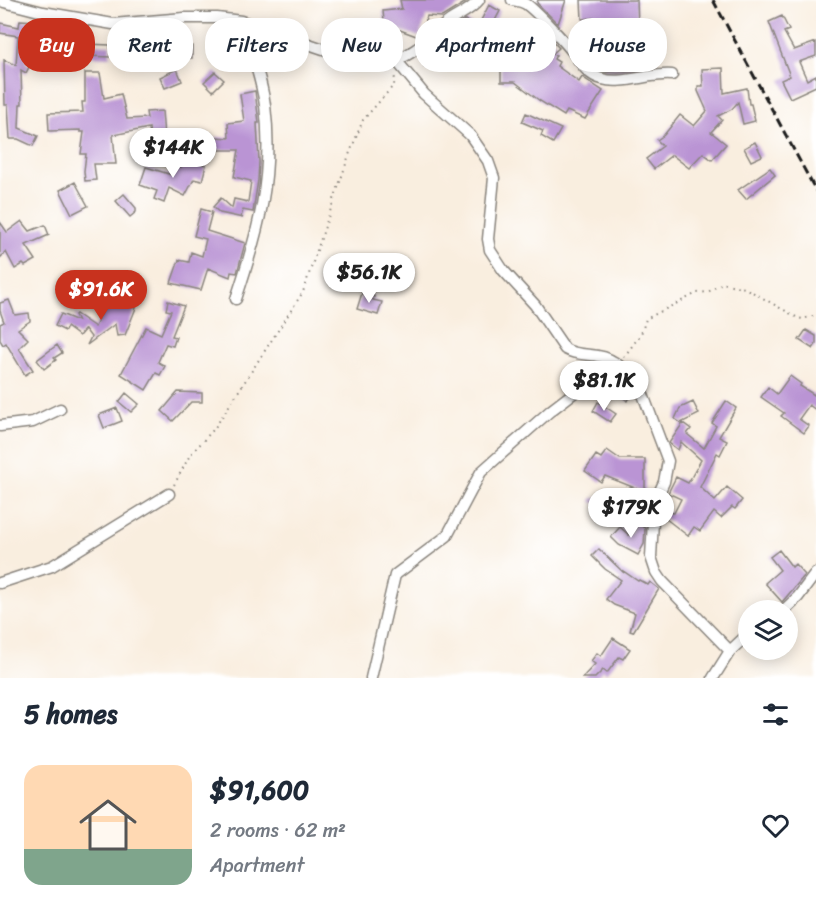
<!DOCTYPE html>
<html lang="en">
<head>
<meta charset="utf-8">
<style>
	:root { --surface:#fff; --page:#f2f2f3; --text:#1f2937; --muted:#747a83; --line:#e0e1e3; --accent:#c8321e }
	body { margin:0; font-family:Sriracha,sans-serif; background:var(--page); color:var(--text); height:100vh; display:flex; flex-direction:column; font-size:22px; white-space:nowrap }
	* { box-sizing:border-box; margin:0 }
	p { font-size:20px; color:var(--muted) }
	.icon { flex:none; width:33px; height:33px; fill:none; stroke:currentColor; stroke-width:2; stroke-linecap:round; stroke-linejoin:round }
	.map { position:relative; height:678px; overflow:hidden }
	.details { display:flex; flex-direction:column; background:var(--surface); flex:1 }
	.details>* { flex:none }
	.banner { position:absolute; left:18px; top:18px; width:780px; height:54px; display:flex; gap:12px }
	.controls { position:absolute; left:738px; top:600px; display:grid; gap:12px }
	.controls a { display:grid; place-items:center; width:60px; height:60px; border-radius:50%; background:var(--surface); box-shadow:0 3px 15px #0003; font-size:30px }
	.price { position:absolute; translate:-50% -51px; padding:0 14px; border-radius:21px; background:#fff; color:#222; font-size:20px; line-height:39px; filter:drop-shadow(0 2px 3px #0008) }
	.price::after { content:''; position:absolute; left:50%; top:36px; width:18px; height:14px; margin-left:-9px; background:inherit; clip-path:polygon(0 0,100% 0,50% 100%) }
	.price.current { background:var(--accent); color:#fff }
	ul { padding:0; list-style:none }
	li { display:flex; align-items:center; gap:18px; height:150px; padding:0 24px }
	li+li { border-top:2px solid var(--line) }
	li span { display:grid; place-items:center; flex:none; width:168px; height:120px; border-radius:18px; color:#555 }
	li>.icon { margin-inline-start:auto }
	span .icon { width:72px; height:72px; fill:#fffc; stroke-width:1 }
	li b { font-size:26px }
	h2 { display:flex; justify-content:space-between; align-items:center; height:72px; padding:0 24px; font-size:26px }
	.tag { padding:0 21px; border-radius:24px; background:var(--surface); box-shadow:0 3px 15px #0003; font-size:21px; line-height:54px }
	.tag.current { background:var(--accent); color:#fff }
	.map>svg:first-child { display:block }
	.building { fill:#ba94d4 }
	.lines { fill:none; stroke-linecap:round; stroke-linejoin:round }
	.minor-casing { stroke:#8a857e; stroke-width:13 }
	.path { stroke:#8a857e; stroke-width:2; stroke-dasharray:1.5 4.5; stroke-linecap:butt }
	.minor { stroke:#fff; stroke-width:10 }
	.rail { stroke:#1c1c1c; stroke-width:3; stroke-dasharray:9 4.5; stroke-linecap:butt }
</style>
</head>
<body>
<div class="map">
<svg width="816" height="678" viewBox="0 0 816 678">
	<rect width="100%" height="100%" fill="#fff"/>
	<filter id="ink" filterUnits="userSpaceOnUse"><feTurbulence type="fractalNoise" baseFrequency=".0167" numOctaves="2"/><feDisplacementMap in="SourceGraphic" scale="12" xChannelSelector="R" yChannelSelector="G"/><feConvolveMatrix kernelMatrix="1 2 1 2 8 2 1 2 1" color-interpolation-filters="sRGB"/></filter>
	<filter id="wash" filterUnits="userSpaceOnUse"><feTurbulence type="fractalNoise" baseFrequency=".008" numOctaves="4" result="noise"/><feDisplacementMap in="SourceGraphic" scale="24" xChannelSelector="R" yChannelSelector="G"/><feGaussianBlur stdDeviation="1.35" result="paint"/><feColorMatrix in="noise" values="0 0 0 0 0 0 0 0 0 0 0 0 0 0 0 0 0 1.4 0 .05"/><feComposite in="paint" operator="in"/></filter>
	<g filter="url(#wash)">
		<rect width="100%" height="100%" fill="#f9eedf"/>
		<g id="blocks">
			<path class="building" d="M400,0H466V2L442,17L427,16L419,37L400,30L385,31L383,11L402,9Z
				M538,0H566L558,24L537,3Z
				M581,0H637L638,25L598,26L642,41L637,58L642,61L637,71L618,73L604,72L602,71L604,64L592,60L600,40L590,38L594,18L582,19Z
				M489,5L500,11L489,32L505,43L507,40L519,48L533,20L559,48L552,54L556,55L554,59L559,62L557,66L579,82L582,77L603,91L585,119L567,111L564,116L540,101L515,82H501V66L486,56L484,58L476,52L481,44L466,34L451,62L444,60L445,68L424,66L427,50L429,48L439,50L446,38L444,35L465,20L477,28Z
				M782,16L789,30L784,32L794,50L816,42V56L799,62L807,80L816,75V86L790,98L781,80L790,76L769,22Z
				M20,20L34,21L32,39H28L26,63L30,65L26,73L21,70L22,104H20L19,128L38,136L33,146L18,139H10L8,105H5L4,60L16,65L18,36L0,33V23L19,27Z
				M166,27L167,48L192,46V58L173,59L127,55L130,30Z
				M86,44L110,45V57L86,56Z
				M723,68L724,93L747,88L749,104H751L755,121L743,124L738,102L732,109L718,116L722,120L711,132L726,144L712,160L703,153L689,168L672,155L654,169L646,159L663,146L657,140L664,135L680,115L694,126L707,111L698,91V86H703L702,69Z
				M177,69L182,81L165,88L160,77Z
				M215,72L224,80L213,91L204,82Z
				M85,73H100L104,98L121,94L127,119L147,118L146,112L162,111L164,136L150,137L149,128L113,135L116,164H94L96,180L85,181L84,171L86,154H81L84,132H80V130L49,131L48,113L83,112L82,102H85Z
				M255,91L259,123H257L259,162L258,180L253,212L243,210L241,217L243,218L220,213L213,207L221,198L232,208L234,199L248,202L251,181L234,177L239,150H215L216,137L229,138L228,123L244,121L240,94Z
				M526,113L561,129L553,143L541,136L543,131L522,122Z
				M755,142L762,156L751,161L744,148Z
				M180,159L206,165L202,181L194,179L185,196L169,188L164,203L154,199L157,191L140,185L146,167L172,175L175,165L181,167Z
				M770,168L775,175L746,199L738,190Z
				M75,182L88,206L72,214L60,190Z
				M124,194L136,208V212L130,217L116,201Z
				M201,209L212,212L207,231L245,243L237,273L231,272L230,277L208,268L201,290L171,283L179,260L189,262L191,252L202,256L206,239L194,236Z
				M22,221L30,231L45,225L49,235L26,245L36,260L25,266L23,264L15,269L6,252L0,258V222L7,232Z
				M362,293L374,296L373,300L382,302L378,315L357,309Z
				M108,299L124,306L125,303L136,308L125,335L117,336L115,324L87,345L91,337L85,329L79,336L67,327L65,331L55,326L61,314L78,321L75,315L76,314L95,327Z
				M9,300L15,315L29,313L30,321L18,329L28,339L19,348L33,370L25,375L6,343L3,345L0,340V324L4,322L0,311V303Z
				M168,301L184,306L172,336L176,337L173,346L166,344L158,362L165,366L160,375L156,373L146,390L121,374L146,327L161,334L171,311L166,310Z
				M806,330L816,336V344L813,349L799,340Z
				M57,345L62,353L54,358L56,360L44,369L37,360Z
				M617,376L634,394L627,401L610,383Z
				M790,376L801,384L800,386L816,396V410L809,405L799,419L809,426L804,433L781,416L784,413L761,397L768,387L777,394Z
				M178,392L202,393V402H191L173,421L162,411Z
				M126,393L139,404L131,412L119,402Z
				M726,401L736,408L719,437L727,441L720,455L717,453L700,487L715,501L727,487L742,500L735,509L732,507L721,518L714,512L700,531L694,527L688,536L661,515V512L674,513L681,499L668,493L676,477L688,483L701,460L681,442L678,450L669,443L683,423L691,429L687,434L704,448L716,426L712,423Z
				M598,402L616,414L610,422L593,411Z
				M693,402L699,414L681,423L675,419L680,408Z
				M117,408L122,421L104,428L99,415Z
				M607,450L620,459H645V492L605,476L601,482L585,471L596,455L601,458Z
				M619,494H646V507L627,509L591,502L592,498H624Z
				M636,523L645,528L644,544L638,555L619,545L611,537L620,527L629,535Z
				M599,549L623,572V571L638,581L639,580L648,585L650,582L659,589L633,632L630,631L635,613L614,605L606,599L621,580L605,569L592,556Z
				M779,550L792,567L795,564L805,575L782,602L765,583L780,570L770,557Z
				M613,638L630,649L623,659L619,657L607,673L603,670L595,678H582L595,664L591,661L597,653L601,656Z"/>
		</g>
	</g>
	<g filter="url(#ink)">
		<use href="#blocks" fill-opacity="0" stroke="#8a857e" stroke-width="1.5"/>
		<g class="lines">
			<defs>
				<path id="minor" d="M512,0C517,1 521,1 526,4C535,10 565,42 572,51C581,63 587,75 602,79C623,85 650,73 672,75
					M0,1L43,12L113,24L184,18H217L241,21L341,55L377,61L396,60L424,94L470,135L488,161L494,178L488,239L490,250L503,270L535,305L565,349C575,355 587,354 598,356C616,358 633,377 642,392L668,461L664,482L654,504L651,557L656,572L662,581L730,651
					M396,60C419,52 432,33 451,20C462,13 471,10 479,0
					M236,299C258,233 274,177 265,105C261,77 250,48 241,21
					M0,426L33,422L60,409
					M0,583L52,566L169,494
					M784,610L798,597L816,573
					M371,678L395,575L447,536L481,472L550,411L614,362
					M713,678L730,651L748,634"/>
			</defs>
			<use href="#minor" class="minor-casing"/>
			<path class="path" d="M624,357L641,334L646,319L697,293L708,292L722,283L745,288L798,318L803,319L816,315
				M174,485L190,455L214,429L303,292L349,155L363,120L394,85L395,75"/>
			<use href="#minor" class="minor"/>
			<path class="rail" d="M713,0L816,191"/>
		</g>
	</g>
</svg>
<div class="controls">
<a><svg class="icon" aria-label="layers" viewBox="0 0 24 24"><path d="M12 4l9 5-9 5-9-5zM3 14l9 5 9-5"/></svg></a>
</div>
<b class="price" style="left:173px;top:179px">$144K</b>
<b class="price" style="left:369px;top:304px">$56.1K</b>
<b class="price current" style="left:101px;top:321px">$91.6K</b>
<b class="price" style="left:604px;top:412px">$81.1K</b>
<b class="price" style="left:631px;top:539px">$179K</b>
<div class="banner">
<a class="tag current">Buy</a>
<a class="tag">Rent</a>
<a class="tag">Filters</a>
<a class="tag">New</a>
<a class="tag">Apartment</a>
<a class="tag">House</a>
</div>
</div>
<section class="details">
<h2>5 homes<svg class="icon" aria-label="filters" viewBox="0 0 24 24"><path d="M4 7h16M4 17h16"/><circle cx="9" cy="7" r="2"/><circle cx="15" cy="17" r="2"/></svg></h2>
<ul>
<li><span style="background:linear-gradient(#ffd9b3 70%,#7fa58c 0)"><svg class="icon" aria-label="home" viewBox="0 0 24 24"><path d="M3 11l9-7 9 7M6 9v11h12V9"/></svg></span><div><b>$91,600</b><p>2 rooms · 62 m²</p><p>Apartment</p></div><svg class="icon" aria-label="heart" viewBox="0 0 24 24"><path d="M12 20l-8-8c-3-5 5-10 8-4 3-6 11-1 8 4z"/></svg></li>
</ul>
</section>
</body>
</html>
